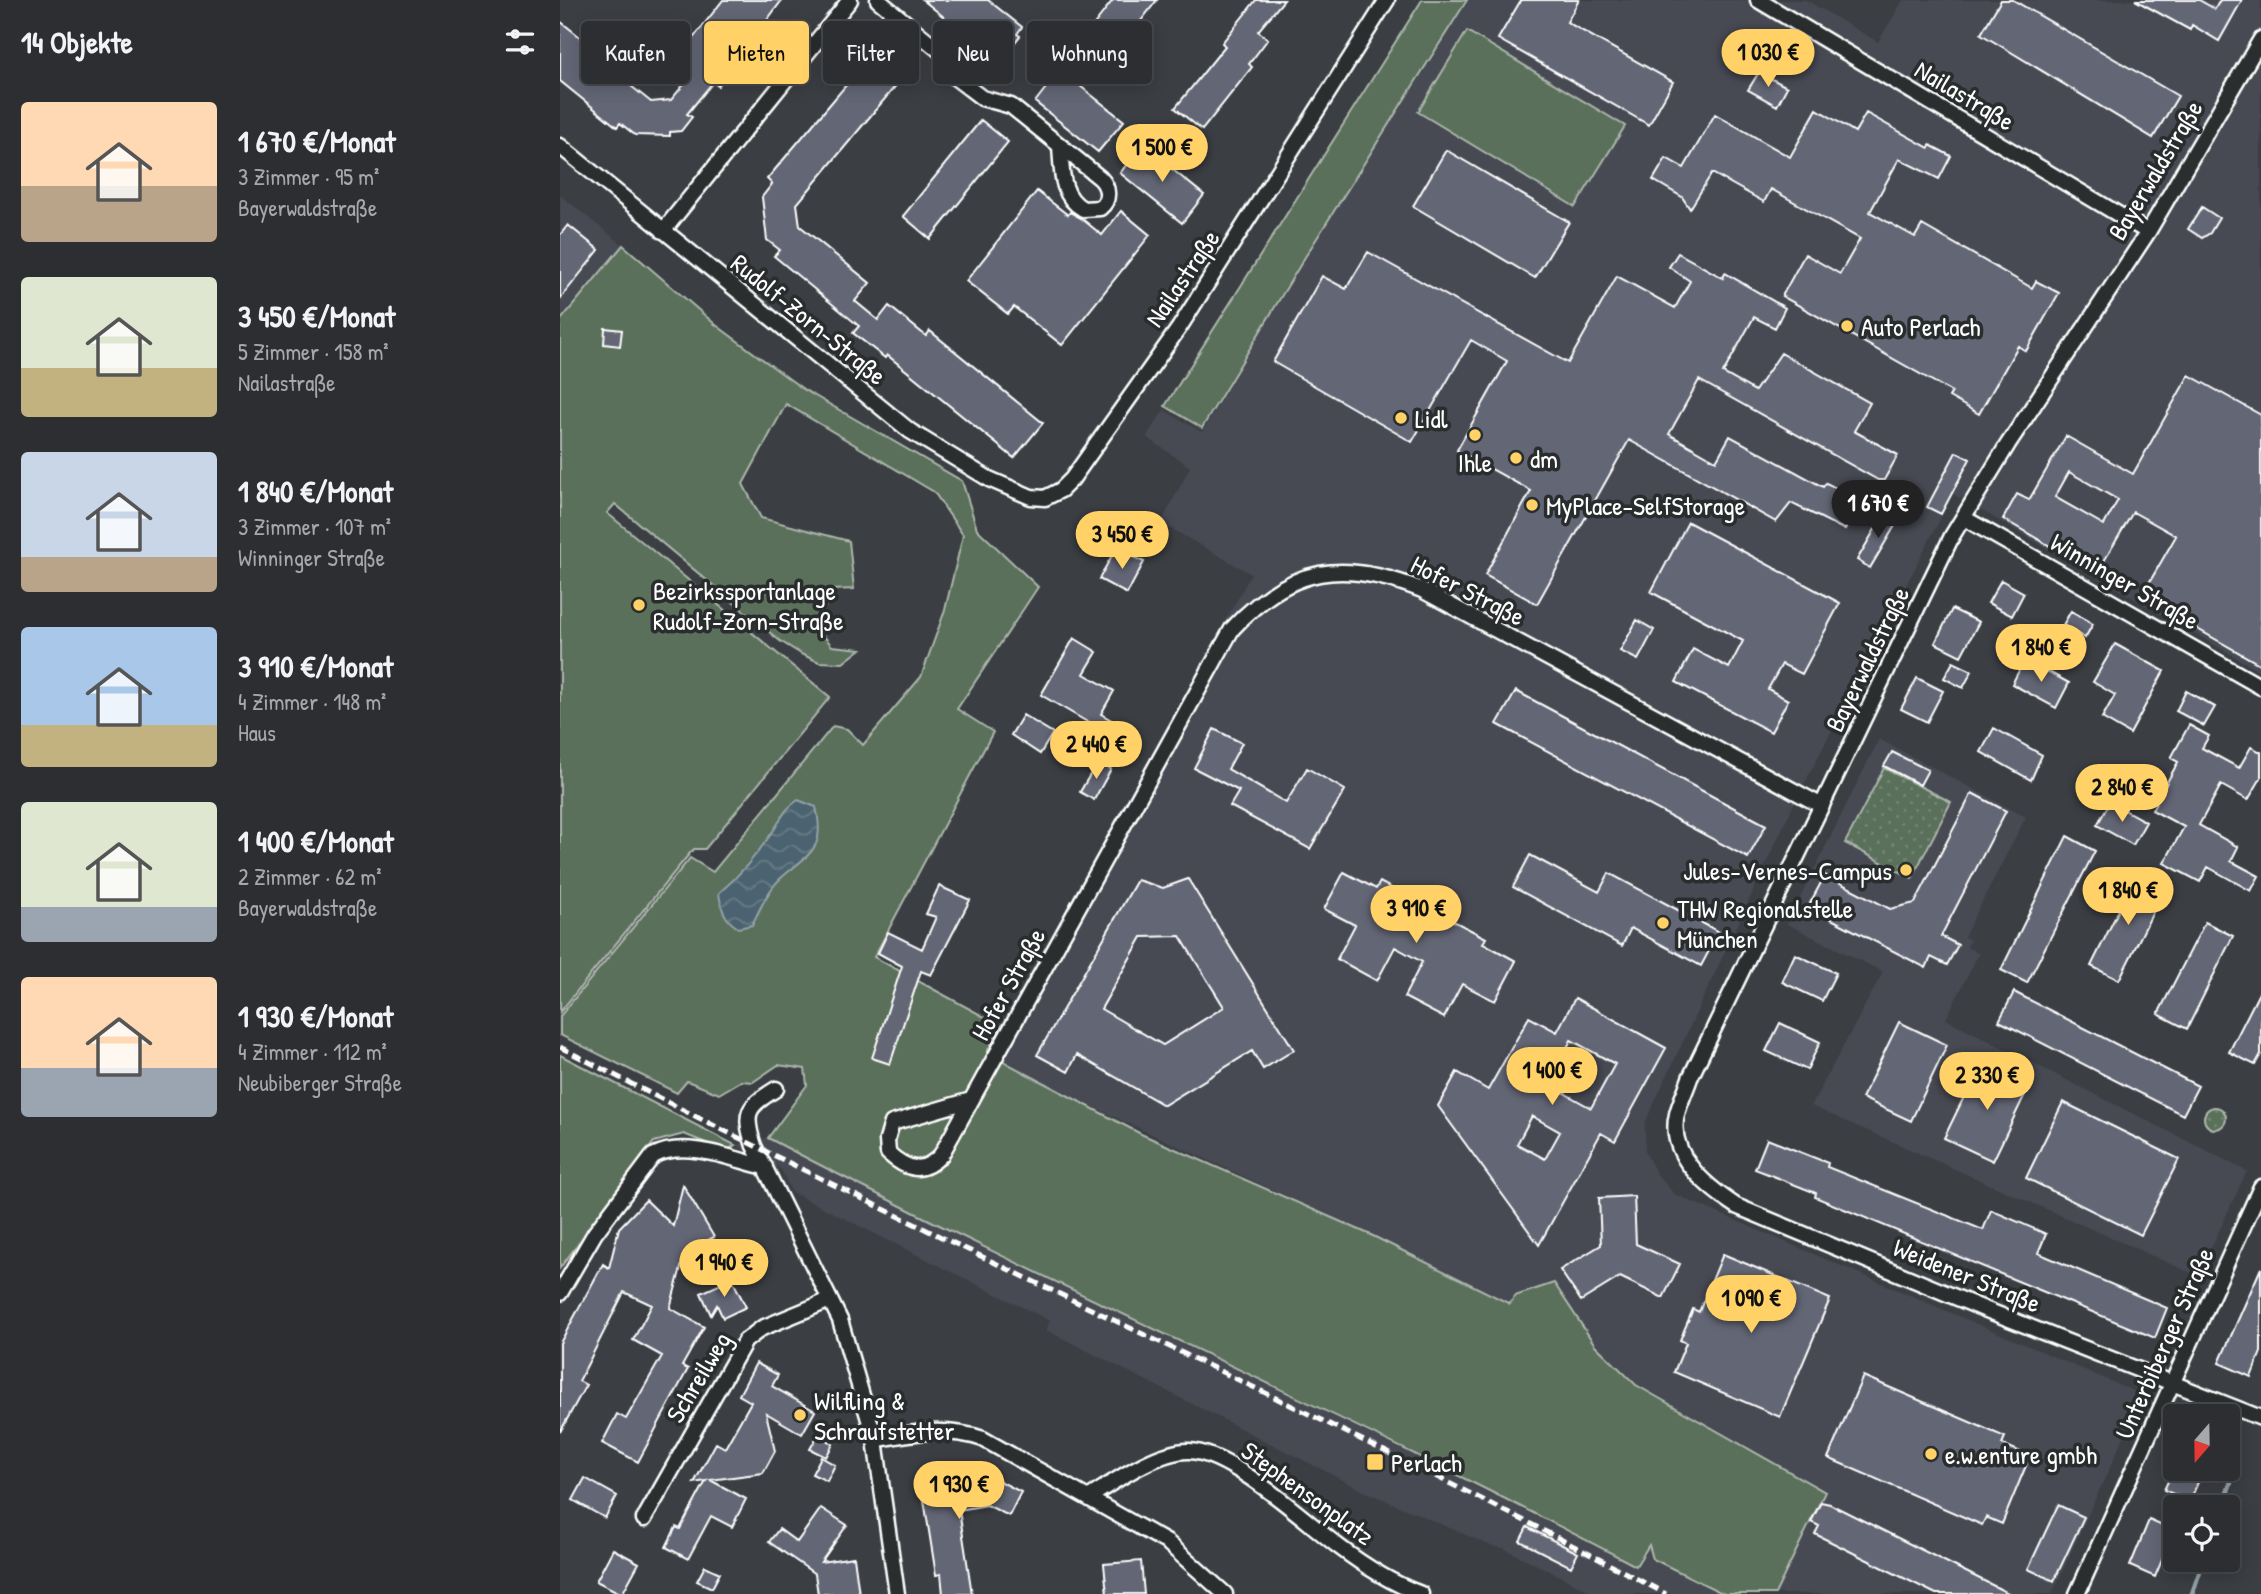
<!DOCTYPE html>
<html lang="de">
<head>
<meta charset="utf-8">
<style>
	:root { --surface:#2c2e32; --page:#34363a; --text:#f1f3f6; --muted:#a6a8ac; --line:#484a4d; --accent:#ffd166 }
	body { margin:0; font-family:"Patrick Hand",sans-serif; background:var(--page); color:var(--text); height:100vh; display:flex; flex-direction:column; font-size:26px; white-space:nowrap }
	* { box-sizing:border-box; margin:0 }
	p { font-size:23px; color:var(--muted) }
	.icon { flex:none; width:38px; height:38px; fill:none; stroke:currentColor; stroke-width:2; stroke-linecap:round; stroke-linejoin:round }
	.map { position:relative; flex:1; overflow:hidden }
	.details { display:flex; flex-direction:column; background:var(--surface); width:560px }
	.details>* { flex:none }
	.hud { position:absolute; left:21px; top:21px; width:665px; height:63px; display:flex; gap:14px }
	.needle { width:46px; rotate:200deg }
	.buttons { position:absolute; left:1603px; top:1404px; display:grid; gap:14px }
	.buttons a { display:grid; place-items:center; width:77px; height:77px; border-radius:7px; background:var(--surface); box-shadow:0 4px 18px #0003,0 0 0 2px var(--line); font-size:35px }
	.price { position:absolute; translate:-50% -60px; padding:0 16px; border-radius:24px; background:var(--accent); color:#111; font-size:23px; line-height:46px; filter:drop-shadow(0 2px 4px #0008) }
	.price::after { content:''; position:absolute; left:50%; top:42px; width:21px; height:16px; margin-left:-10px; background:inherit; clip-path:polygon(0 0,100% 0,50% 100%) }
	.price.active { background:#222; color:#fff }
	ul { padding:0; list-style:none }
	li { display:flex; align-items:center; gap:21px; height:175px; padding:0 21px }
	li span { display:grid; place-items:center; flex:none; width:196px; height:140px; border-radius:7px; color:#555 }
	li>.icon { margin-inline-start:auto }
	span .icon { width:84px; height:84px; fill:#fffc; stroke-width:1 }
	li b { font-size:30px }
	h2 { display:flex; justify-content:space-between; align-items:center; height:84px; padding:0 21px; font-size:30px }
	.chip { padding:0 24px; border-radius:7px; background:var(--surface); box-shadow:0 4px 18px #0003,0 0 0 2px var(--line); font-size:24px; line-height:63px }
	.chip.active { background:var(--accent); color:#111 }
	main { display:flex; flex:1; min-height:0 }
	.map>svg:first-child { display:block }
	.built { fill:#474a52 }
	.grass { fill:#5a6f5a; stroke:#acb7ac; stroke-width:2 }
	.park { fill:url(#park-dots); stroke:#acb7ac; stroke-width:2 }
	.water { fill:url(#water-waves); stroke:#94a2a9; stroke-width:2 }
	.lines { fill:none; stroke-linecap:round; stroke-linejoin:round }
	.stream { stroke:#94a2a9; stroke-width:5 }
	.building { fill:#636675; stroke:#fff; stroke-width:2; fill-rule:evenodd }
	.street-casing { stroke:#fff; stroke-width:19 }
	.street { stroke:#2a2d2e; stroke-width:14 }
	.rail { stroke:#fff; stroke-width:5; stroke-dasharray:10 5; stroke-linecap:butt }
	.poi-dot { fill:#ffd166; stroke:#2a2d2e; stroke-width:2.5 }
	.labels { text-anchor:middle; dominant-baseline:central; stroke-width:7; stroke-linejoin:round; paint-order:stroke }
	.street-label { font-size:26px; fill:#fff; stroke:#2a2d2e }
	.poi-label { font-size:26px; fill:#fff; stroke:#2a2d2e; text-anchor:start }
</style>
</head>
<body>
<main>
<section class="details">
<h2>14 Objekte<svg class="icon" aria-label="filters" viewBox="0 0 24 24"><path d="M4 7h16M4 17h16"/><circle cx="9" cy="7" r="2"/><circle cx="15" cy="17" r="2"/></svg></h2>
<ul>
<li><span style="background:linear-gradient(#ffd9b3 60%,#b9a48a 0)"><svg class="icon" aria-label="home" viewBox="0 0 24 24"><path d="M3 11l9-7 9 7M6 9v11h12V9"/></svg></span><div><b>1 670 €/Monat</b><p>3 Zimmer · 95 m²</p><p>Bayerwaldstraße</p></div></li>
<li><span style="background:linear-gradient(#dfe7d0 65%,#c2b280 0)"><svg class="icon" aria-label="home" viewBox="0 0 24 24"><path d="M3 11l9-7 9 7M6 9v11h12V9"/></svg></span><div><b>3 450 €/Monat</b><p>5 Zimmer · 158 m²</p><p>Nailastraße</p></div></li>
<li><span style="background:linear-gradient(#c9d6e8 75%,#b9a48a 0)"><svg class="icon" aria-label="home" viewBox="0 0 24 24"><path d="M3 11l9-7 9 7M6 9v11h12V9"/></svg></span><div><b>1 840 €/Monat</b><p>3 Zimmer · 107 m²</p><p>Winninger Straße</p></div></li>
<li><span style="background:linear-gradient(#a9c7e8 70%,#c2b280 0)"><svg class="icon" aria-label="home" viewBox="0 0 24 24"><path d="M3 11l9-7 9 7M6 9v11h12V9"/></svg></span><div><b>3 910 €/Monat</b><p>4 Zimmer · 148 m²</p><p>Haus</p></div></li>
<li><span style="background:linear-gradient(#dfe7d0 75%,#9aa5b1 0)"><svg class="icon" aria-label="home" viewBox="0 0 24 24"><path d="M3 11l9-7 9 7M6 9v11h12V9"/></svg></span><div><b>1 400 €/Monat</b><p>2 Zimmer · 62 m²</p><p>Bayerwaldstraße</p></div></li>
<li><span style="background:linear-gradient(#ffd9b3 65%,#9aa5b1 0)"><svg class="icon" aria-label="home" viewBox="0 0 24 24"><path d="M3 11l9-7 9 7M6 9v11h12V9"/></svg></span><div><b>1 930 €/Monat</b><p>4 Zimmer · 112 m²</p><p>Neubiberger Straße</p></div></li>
</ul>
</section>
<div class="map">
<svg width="1701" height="1594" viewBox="0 0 1701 1594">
	<defs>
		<pattern id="park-dots" width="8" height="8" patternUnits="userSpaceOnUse" patternTransform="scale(1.75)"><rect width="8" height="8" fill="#5a6f5a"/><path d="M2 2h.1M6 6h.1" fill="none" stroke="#738573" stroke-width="1.8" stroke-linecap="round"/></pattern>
		<pattern id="water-waves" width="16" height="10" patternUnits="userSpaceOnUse" patternTransform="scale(1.75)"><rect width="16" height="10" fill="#4c6470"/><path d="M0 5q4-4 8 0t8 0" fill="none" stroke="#677b85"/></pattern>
	</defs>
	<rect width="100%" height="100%" fill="#3b3e43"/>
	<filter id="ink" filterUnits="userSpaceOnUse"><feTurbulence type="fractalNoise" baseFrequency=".0143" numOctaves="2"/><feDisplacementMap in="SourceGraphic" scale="14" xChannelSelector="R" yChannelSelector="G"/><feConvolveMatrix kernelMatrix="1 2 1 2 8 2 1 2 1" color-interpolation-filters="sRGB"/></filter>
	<g filter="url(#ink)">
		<path class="built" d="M907,0H1246L1318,42L1343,0H1701V672L1393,494L1233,806L1085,1123V1152L1097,1174L1114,1194L1583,1395L1492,1594H1215L1265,1492L1076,1385L1035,1345L994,1283L951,1304L811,1235L476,1081L428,1050L691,574L601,523L630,467L586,437L604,410L642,432L745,257Z
			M0,195L63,245L0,321Z
			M1319,739L1466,817L1404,937L1410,940L1407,947L1419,953L1386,1019L1687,1171L1638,1276L1251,1106L1323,972L1227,924Z
			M208,1138L309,1191L644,1351L1076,1566L1089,1544L1093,1559L1164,1594H1036L943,1548L931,1546L804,1491L486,1330L490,1321L231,1192L221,1169L175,1145Z"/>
		<path class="grass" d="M862,0H907L745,257L642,428L605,406Z
			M907,31L1065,126L1015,207L858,112Z
			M63,245L156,325L243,389L402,481L417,529L478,587L397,709L433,732L314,957L441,1026L428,1050L448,1064L581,1134L811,1235L950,1304L955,1296L994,1283L1035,1345L1076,1385L1265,1492L1215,1594H1164L1093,1559L1089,1545L1076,1566C791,1416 494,1288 208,1138L247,1085L245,1069L218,1065L193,1082L181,1081L159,1094L127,1081L117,1093L0,1035V1016L130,858L153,872L273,726L287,729L303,745L361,677L385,610L403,535L374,492L226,404L183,484L201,518L289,541L294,589L273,590L256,626L272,646L301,649L283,663L259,662L243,655L220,641L55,504L47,513L270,697L145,849H134L130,853L0,1012V321Z
			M0,1055L175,1145L166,1151L124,1134L94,1142L0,1268Z"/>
		<path class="park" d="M1324,768L1391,802L1352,878L1285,843Z
			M1644 1118a11 11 0 1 1 22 0a11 11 0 1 1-22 0Z"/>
		<path class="water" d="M238,800L256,807C266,851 249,853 221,878C208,890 200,909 192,925L178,928C164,919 161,909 159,893C179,876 196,856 211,834C222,819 222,811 238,800Z"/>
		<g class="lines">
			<path class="stream" d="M1662,1507L1671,1482
				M1632,1594L1644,1559"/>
		</g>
		<path class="building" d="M163,0H222L158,86L153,82L127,114L132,117L121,131L110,132V136L75,135L60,123L57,127L0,81V21L45,57L41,62L91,102L111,100L126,82L121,78L131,65L113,50L128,32L134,37Z
			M363,0H428L462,27L457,34L460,36L439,62Z
			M553,0H597L553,57L525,36Z
			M696,0H724L698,31L708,39L689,64L692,67L642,130L615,108L665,46L662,43Z
			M961,0H1019L1007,22L1113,82L1089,125L938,39Z
			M1441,0H1453L1618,96L1593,138L1421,34Z
			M1575,0H1639L1655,9L1660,0H1682L1659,41L1632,25L1630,30Z
			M314,52L343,77L237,204L240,226L310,283L295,301L318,320L329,306L366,336L370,331L483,423L454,458L327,355L325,358L293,333L299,326L214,256L220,250L207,240L202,197L212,184L207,179Z
			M500,70L564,121L538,152L475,102Z
			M1199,72L1227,87L1217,106L1188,90Z
			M1257,109L1295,132L1306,113L1369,148L1370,145L1391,156L1379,179L1339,159L1310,212L1355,237L1362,225L1472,288L1476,281L1499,293L1466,351L1458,346L1419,414L1389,397L1392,392L1222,296L1245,254L1280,274L1300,239L1211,189L1204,202L1152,173L1130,209L1122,197L1093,180L1106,158L1124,168L1155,114L1230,157Z
			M421,120L448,142L370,239L343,216Z
			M582,145L644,195L622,223L560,173Z
			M886,150L1009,222L975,278L853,206Z
			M477,191L508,215L510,212L521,218L542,235L561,211L590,235L502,345L454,307L448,314L406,281Z
			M1642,207L1659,218L1650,233L1642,238L1628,229Z
			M8,225L39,250L0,299V235Z
			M808,252L1008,363L1057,276L1115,308L1130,281L1109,267L1118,253L1163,278L1165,273L1225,308L1215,328L1194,317L1163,373L1195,391L1221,353L1310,403L1294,431L1338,455L1324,480H1318L1139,380L1109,434L1156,461L1170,436L1263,487L1266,483L1300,500L1285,530L1231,503L1216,522L1069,440L977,604L925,575L971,491L897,450L947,361L911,340L852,442L713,362L762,276L786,289Z
			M45,328L62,330L60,346L44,344Z
			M1629,375L1701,415V665L1581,597L1616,536L1573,512L1537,573L1443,519L1457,494L1469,500L1506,436L1573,474ZM1509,472L1558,500L1544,525L1495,497Z
			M1396,452L1410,459L1381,514L1367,507Z
			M1325,512L1339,519L1310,568L1297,560Z
			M1128,522L1280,603L1242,674L1222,664L1208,689L1228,700L1211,732L1116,682L1133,649L1169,668L1183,641L1091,592Z
			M556,548L584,562L567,594L539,579Z
			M1441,580L1464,593L1452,616L1428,603Z
			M1392,609L1419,622L1401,656L1375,643Z
			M1511,611L1533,624L1525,638L1503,625Z
			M1077,620L1094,630L1078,660L1060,651Z
			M514,638L537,652L524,674L554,691L541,714L567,729L560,741L481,695Z
			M1555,644L1604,671L1570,734L1542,718L1555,695L1533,682Z
			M1465,659L1509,683L1496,708L1452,684Z
			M1393,662L1412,671L1403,688L1384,678Z
			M1357,678L1383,691L1367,722L1341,709Z
			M956,691L1206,825L1188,858L937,724Z
			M1626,691L1655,707L1644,726L1616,711Z
			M463,715L493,733L480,754L451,735Z
			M1629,725L1649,736L1642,748L1679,768L1691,747L1701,752V778L1688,800L1661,785L1639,825L1678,847L1671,861L1699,876L1691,891L1648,867L1640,882L1604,863L1624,827L1592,810L1618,762L1611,758Z
			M1434,728L1482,755L1471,780L1421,752Z
			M654,729L682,743L668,769L726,803L747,768L785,790L750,849L670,806L679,791L634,768Z
			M1332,752L1368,770L1360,785L1324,766Z
			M538,761L551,769L534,800L520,792Z
			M1412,793L1446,811L1381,936L1398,945L1387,965L1371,957L1366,968L1248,907L1265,875L1330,909L1355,903Z
			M1550,802L1586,822L1573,845L1537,825Z
			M1507,836L1535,851L1467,983L1441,970Z
			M970,855L1039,892L1049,873L1159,932L1141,966L1071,928L1062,946L953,887Z
			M784,872L816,889L820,882L857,902L854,907L885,924L888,918L926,938L923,943L956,961L935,1001L902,984L884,1018L844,997L862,962L835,947L817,981L777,959L795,925L764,909Z
			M1577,873L1605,888L1559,980L1531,966Z
			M628,879L734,1050L703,1069L692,1051L604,1105L517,1055L508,1072L477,1055L577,880L603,888ZM620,936L664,1007L603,1045L541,1009L582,937Z
			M379,886L410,900L371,975L361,971L330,1064L312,1058L342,966L318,953L328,932L362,949L376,917L366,914Z
			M1645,922L1673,936L1627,1029L1598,1014Z
			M1235,954L1276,973L1262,1001L1222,982Z
			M1701,989V1054L1695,1065L1669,1052Z
			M1454,992L1638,1086L1623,1115L1439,1021Z
			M1015,998L1106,1048L1055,1141L1041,1133L979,1245L878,1106L897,1072L928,1090L969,1017L997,1032ZM1011,1040L1055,1064L1031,1108L988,1084ZM972,1116L1000,1132L985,1159L957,1144Z
			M1339,1022L1387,1045L1351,1121L1302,1098Z
			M1220,1023L1260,1042L1247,1070L1206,1051Z
			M1421,1062L1469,1086L1433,1161L1384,1138Z
			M1503,1102L1619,1159L1581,1235L1466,1178Z
			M1207,1139L1268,1163L1267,1167L1423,1230L1431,1210L1486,1234L1478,1253L1607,1308L1595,1338L1255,1197L1256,1193L1195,1169Z
			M123,1185L154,1237L125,1253L110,1308L144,1327L122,1366L128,1369L78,1462L42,1443L57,1414L66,1419L102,1356L73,1340L92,1305L64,1292L19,1381L26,1385L0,1432V1343L43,1264L49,1268L59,1228L86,1200L113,1226Z
			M1074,1196L1076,1244L1120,1264L1103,1298L1060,1277L1021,1301L1000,1270L1041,1245L1039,1198Z
			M1163,1254L1270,1299L1220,1417L1114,1372L1126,1343L1120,1340L1133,1309L1139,1312Z
			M1701,1268V1352L1691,1377L1659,1363Z
			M172,1279L186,1307L163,1318L157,1305L151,1315L141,1293Z
			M196,1363L218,1375L212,1386L255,1411L242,1434L206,1413L215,1451L203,1473L150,1480L186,1499L172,1527L151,1516L128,1559L106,1547L116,1527L120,1529L146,1481L134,1483L156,1443L165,1448L191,1402L179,1395Z
			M1303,1376L1445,1437L1442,1444L1470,1456L1442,1524L1426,1517L1422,1525L1268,1458Z
			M258,1435L273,1444L266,1457L250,1449Z
			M261,1457L275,1465L267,1481L252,1474Z
			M1614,1468H1644L1630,1501L1604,1490Z
			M422,1472L461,1492L449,1516L427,1505L399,1510L412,1594H383L381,1574L376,1575L361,1481Z
			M25,1478L57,1496L45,1518L13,1500Z
			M1261,1502L1270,1504L1450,1594H1376L1255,1534L1259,1526L1251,1522Z
			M1498,1505L1524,1517L1494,1581L1468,1569Z
			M261,1508L287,1525L261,1562L294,1557L299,1594H258L255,1574L209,1542L219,1529L237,1542Z
			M1589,1520L1614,1531L1595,1577L1570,1566Z
			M967,1527L1018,1553L1011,1567L960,1541Z
			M53,1549L79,1563L62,1594L36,1581Z
			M581,1561L584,1594H547L544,1564Z
			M145,1566L160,1573L152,1588L137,1581Z"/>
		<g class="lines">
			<defs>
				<path id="street" d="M318,0L390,59L393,76L422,98L451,106L540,178C549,187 550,200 540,208L523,209C500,196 502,170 500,146
					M1198,0L1588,232
					M1701,39L1588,232L1448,444L1392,536L1130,1078C1126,1090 1120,1102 1117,1114C1107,1155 1146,1186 1176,1206L1424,1309L1701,1418
					M0,146L350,431L429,479L471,497L485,498L501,490L512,479L619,328L827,0
					M103,231L290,0
					M1404,518L1701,687
					M216,1089C187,1107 183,1112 194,1146L280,1320L315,1440L337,1594
					M411,1100L332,1123L327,1140L328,1153C347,1170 362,1175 381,1155L672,629C731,565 784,559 862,590L1262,806
					M0,1293L35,1233L93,1156C125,1139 172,1159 205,1167
					M315,1440C352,1432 387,1427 423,1439L608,1543L665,1594
					M528,1498C554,1482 598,1450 629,1451C671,1452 744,1520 778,1546C803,1565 831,1583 861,1594
					M84,1519L185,1341L202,1328L270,1300
					M1517,1594L1701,1187"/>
			</defs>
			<use href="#street" class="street-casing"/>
			<use href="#street" class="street"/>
			<path class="rail" d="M0,1047C365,1237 742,1402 1106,1594"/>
		</g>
	</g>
	<g class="poi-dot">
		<circle cx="1287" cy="326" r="7"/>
		<circle cx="841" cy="418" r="7"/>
		<circle cx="915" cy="435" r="7"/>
		<circle cx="956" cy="458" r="7"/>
		<circle cx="972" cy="505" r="7"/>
		<circle cx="79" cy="605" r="7"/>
		<circle cx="1346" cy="870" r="7"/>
		<circle cx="1103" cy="923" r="7"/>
		<circle cx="240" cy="1415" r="7"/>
		<circle cx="1371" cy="1454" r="7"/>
		<rect x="806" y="1453" width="18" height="18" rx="3.5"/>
	</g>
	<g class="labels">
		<g class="street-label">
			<text transform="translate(1405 95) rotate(31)">Nailastraße</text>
			<text transform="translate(1595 170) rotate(-59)">Bayerwaldstraße</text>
			<text transform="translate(622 278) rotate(-56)">Nailastraße</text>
			<text transform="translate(249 319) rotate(39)">Rudolf-Zorn-Straße</text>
			<text transform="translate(1565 581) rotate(30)">Winninger Straße</text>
			<text transform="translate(908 590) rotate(27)">Hofer Straße</text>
			<text transform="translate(1307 659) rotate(-64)">Bayerwaldstraße</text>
			<text transform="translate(448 984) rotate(-61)">Hofer Straße</text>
			<text transform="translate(1407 1275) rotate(22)">Weidener Straße</text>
			<text transform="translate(1604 1343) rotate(-66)">Unterbiberger Straße</text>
			<text transform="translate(138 1377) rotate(-59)">Schreilweg</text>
			<text transform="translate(748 1493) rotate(36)">Stephensonplatz</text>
		</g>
		<g class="poi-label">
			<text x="1301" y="326">Auto Perlach</text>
			<text x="855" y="418">Lidl</text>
			<text x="970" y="458">dm</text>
			<text x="915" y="462" text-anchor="middle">Ihle</text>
			<text x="986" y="505">MyPlace-SelfStorage</text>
			<text x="93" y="590">Bezirkssportanlage<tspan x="93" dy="30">Rudolf-Zorn-Straße</tspan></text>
			<text x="1332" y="870" text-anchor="end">Jules-Vernes-Campus</text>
			<text x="1117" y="908">THW Regionalstelle<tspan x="1117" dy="30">München</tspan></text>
			<text x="254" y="1400">Wilfling &amp;<tspan x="254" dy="30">Schraufstetter</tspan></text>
			<text x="1385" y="1454">e.w.enture gmbh</text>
			<text x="831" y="1462">Perlach</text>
		</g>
	</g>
</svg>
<div class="buttons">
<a><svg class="needle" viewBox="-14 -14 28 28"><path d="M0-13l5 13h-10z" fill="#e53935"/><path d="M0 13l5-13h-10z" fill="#a6a8ac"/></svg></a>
<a><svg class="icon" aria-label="locate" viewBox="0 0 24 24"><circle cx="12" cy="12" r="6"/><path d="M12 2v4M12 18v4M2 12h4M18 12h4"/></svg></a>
</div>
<b class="price" style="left:1208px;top:89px">1 030 €</b>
<b class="price" style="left:602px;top:184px">1 500 €</b>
<b class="price active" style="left:1318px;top:540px">1 670 €</b>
<b class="price" style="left:562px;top:571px">3 450 €</b>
<b class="price" style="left:1481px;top:684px">1 840 €</b>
<b class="price" style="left:536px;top:781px">2 440 €</b>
<b class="price" style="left:1562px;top:824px">2 840 €</b>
<b class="price" style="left:1568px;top:927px">1 840 €</b>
<b class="price" style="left:856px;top:945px">3 910 €</b>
<b class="price" style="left:992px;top:1107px">1 400 €</b>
<b class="price" style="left:1427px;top:1112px">2 330 €</b>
<b class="price" style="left:164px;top:1299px">1 940 €</b>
<b class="price" style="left:1191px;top:1335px">1 090 €</b>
<b class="price" style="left:399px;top:1521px">1 930 €</b>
<div class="hud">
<a class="chip">Kaufen</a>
<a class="chip active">Mieten</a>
<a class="chip">Filter</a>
<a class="chip">Neu</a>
<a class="chip">Wohnung</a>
</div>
</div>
</main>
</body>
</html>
